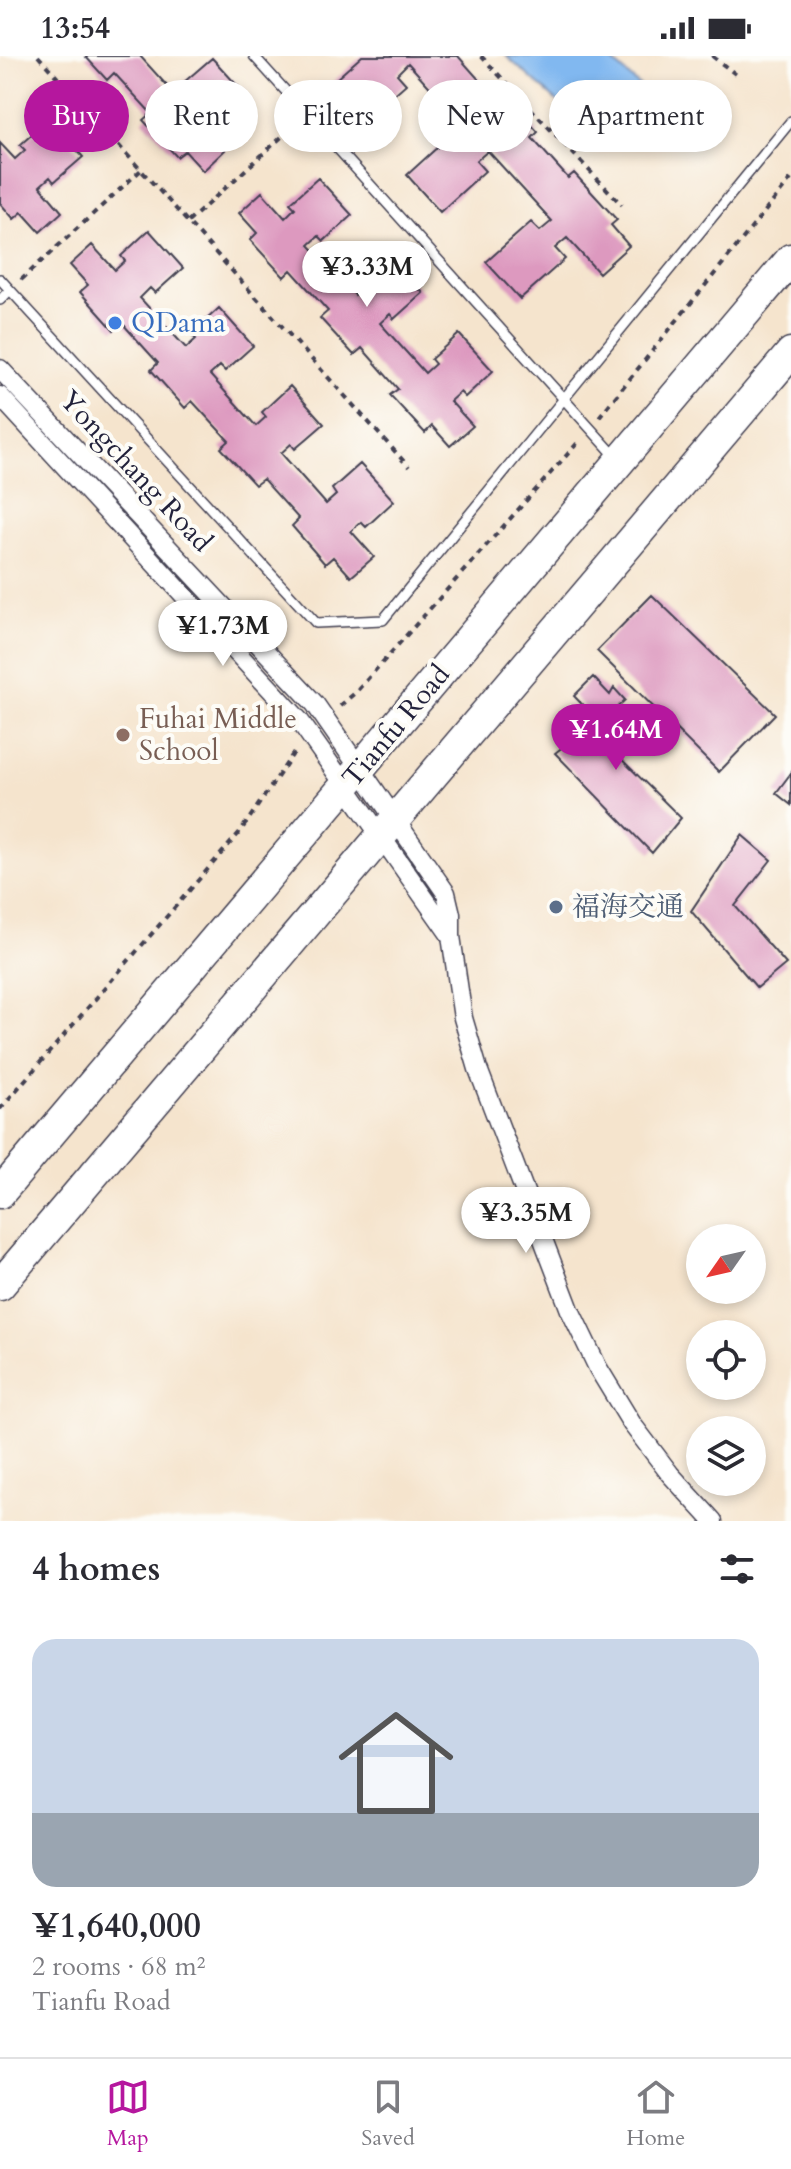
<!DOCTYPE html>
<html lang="en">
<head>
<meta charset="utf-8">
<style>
	:root { --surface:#fff; --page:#f2f2f3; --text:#2b2b33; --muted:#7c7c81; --line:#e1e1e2; --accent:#b5179e }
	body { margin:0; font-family:Cardo,"Noto Serif SC",serif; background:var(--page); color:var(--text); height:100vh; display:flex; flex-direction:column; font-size:30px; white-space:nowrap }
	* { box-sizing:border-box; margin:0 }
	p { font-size:26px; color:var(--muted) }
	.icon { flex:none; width:44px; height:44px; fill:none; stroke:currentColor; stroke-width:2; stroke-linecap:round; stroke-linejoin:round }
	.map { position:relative; height:1465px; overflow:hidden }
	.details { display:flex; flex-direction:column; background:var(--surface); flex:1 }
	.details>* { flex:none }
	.hud { position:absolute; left:24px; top:24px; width:744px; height:72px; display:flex; gap:16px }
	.needle { width:52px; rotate:236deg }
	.controls { position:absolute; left:686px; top:1168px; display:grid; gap:16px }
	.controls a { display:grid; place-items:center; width:80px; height:80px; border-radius:50%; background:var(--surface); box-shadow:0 4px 12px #0003; font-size:40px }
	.price { position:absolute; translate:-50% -68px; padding:0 18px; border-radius:28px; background:#fff; color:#222; font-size:26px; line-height:52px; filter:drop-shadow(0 2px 4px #0008) }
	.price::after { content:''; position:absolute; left:50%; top:48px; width:24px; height:18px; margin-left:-12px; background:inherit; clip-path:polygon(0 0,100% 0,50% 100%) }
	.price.current { background:var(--accent); color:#fff }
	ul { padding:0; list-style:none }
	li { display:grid; align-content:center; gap:16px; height:424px; padding:0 32px }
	li span { display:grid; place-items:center; height:248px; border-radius:24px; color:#555 }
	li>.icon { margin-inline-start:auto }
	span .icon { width:144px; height:144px; fill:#fffc; stroke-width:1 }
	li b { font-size:34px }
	h2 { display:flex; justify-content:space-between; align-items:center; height:96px; padding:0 32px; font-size:34px }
	.tag { padding:0 28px; border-radius:36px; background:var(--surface); box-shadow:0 4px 12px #0003; font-size:28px; line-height:72px }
	.tag.current { background:var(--accent); color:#fff }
	.status { display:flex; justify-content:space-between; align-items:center; height:56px; padding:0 40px; background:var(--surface); direction:ltr }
	.status svg { height:22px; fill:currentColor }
	.tabs { display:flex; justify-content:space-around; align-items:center; height:112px; border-top:2px solid var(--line); background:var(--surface); font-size:22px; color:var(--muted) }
	.tabs a { display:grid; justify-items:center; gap:4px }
	.tabs .current { color:var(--accent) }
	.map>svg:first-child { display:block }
	.water { fill:#81b8f0; stroke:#526d96; stroke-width:2 }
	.building { fill:#dd99bf }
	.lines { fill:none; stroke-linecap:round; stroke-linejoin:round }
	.service-casing { stroke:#423f51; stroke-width:12 }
	.minor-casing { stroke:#423f51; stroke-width:21 }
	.primary-casing { stroke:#423f51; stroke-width:33 }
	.path { stroke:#423f51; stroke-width:4; stroke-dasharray:6 6; stroke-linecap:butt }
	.service { stroke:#fff; stroke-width:9 }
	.minor { stroke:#fff; stroke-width:18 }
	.primary { stroke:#fff; stroke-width:30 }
	.shop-dot { fill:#3f7fe0; stroke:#fdfcf7; stroke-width:3 }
	.education-dot { fill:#8d6e63; stroke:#fdfcf7; stroke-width:3 }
	.service-dot { fill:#5c6f8a; stroke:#fdfcf7; stroke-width:3 }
	.labels { text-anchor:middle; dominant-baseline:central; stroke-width:8; stroke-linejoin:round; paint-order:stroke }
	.shop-label { font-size:28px; fill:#366cbe; stroke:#fdfcf7; text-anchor:start }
	.street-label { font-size:28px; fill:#22223b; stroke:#fdfcf7 }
	.education-label { font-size:28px; fill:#785e54; stroke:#fdfcf7; text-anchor:start }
	.service-label { font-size:28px; fill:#4e5e75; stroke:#fdfcf7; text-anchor:start }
</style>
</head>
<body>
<div class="status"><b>13:54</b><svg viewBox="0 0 49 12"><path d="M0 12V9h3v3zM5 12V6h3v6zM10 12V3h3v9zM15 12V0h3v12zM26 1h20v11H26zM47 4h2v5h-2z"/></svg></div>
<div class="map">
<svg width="791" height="1465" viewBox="0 0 791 1465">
	<rect width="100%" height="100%" fill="#fdfcf7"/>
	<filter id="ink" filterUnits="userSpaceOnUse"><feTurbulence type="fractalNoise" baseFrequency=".0125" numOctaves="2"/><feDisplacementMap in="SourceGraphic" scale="16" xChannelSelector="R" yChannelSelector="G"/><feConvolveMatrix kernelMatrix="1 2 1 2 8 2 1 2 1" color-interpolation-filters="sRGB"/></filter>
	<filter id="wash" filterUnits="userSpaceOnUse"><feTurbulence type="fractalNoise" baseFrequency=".006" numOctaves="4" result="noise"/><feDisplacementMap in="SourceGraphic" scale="32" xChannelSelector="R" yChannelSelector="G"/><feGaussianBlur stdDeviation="1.8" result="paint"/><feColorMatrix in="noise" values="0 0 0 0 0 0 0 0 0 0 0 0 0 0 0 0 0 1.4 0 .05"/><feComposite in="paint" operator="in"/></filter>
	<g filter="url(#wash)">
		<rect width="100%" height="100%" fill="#f5e4cd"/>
		<path class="water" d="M506,0H607L643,33L599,82Z"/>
		<g id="blocks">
			<path class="building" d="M85,0H140L178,42L188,32L183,27L212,2L246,39L218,65L213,60L203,69L225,94L203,115L185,95L177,101L143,64L151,57L114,17L107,24Z
				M362,0H458L489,35L495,29L538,76L532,82L568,122L574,117L617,164L611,169L629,190L599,217L567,182L555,192L565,203L520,243L486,206L531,166L540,175L552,165L488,95L476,105L485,115L440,156L407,119L452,78L460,88L472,78L408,7L397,18L406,28L361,68L327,31Z
				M49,63L83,101L54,126L50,121L40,130L62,156L40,176L22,156L14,163L0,147V87L15,103L25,94L20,89Z
				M318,122L352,159L324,185L319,180L309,189L355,239L365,230L360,225L389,200L423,237L394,263L390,258L380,267L425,317L435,308L431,303L459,278L493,315L465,341L460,336L450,345L473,370L450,390L432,370L425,377L390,339L398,333L362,292L354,299L320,262L328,255L291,214L284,221L250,184L257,177L239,157L262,136L285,162L295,152L290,147Z
				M149,174L183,212L155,237L150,232L140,242L186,292L196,283L191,278L219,252L253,290L225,315L220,310L210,319L256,370L266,361L262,356L290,330L324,368L295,393L291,388L281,397L326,448L336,439L332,433L360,408L394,445L366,471L361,466L351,475L374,501L351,521L333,501L325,508L292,470L299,463L263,423L255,429L221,392L229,385L192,345L185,352L151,314L158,307L122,267L114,274L80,236L88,229L70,209L92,189L115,214L125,205L121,200Z
				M652,539L775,658L719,716L597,595Z
				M593,621L610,639L614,632L625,644L610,658L615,664L598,680L681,762L652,797L555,697L597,664L574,640Z
				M791,717V749L776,737Z
				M742,779L771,804L735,850L786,908L757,932L691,855Z"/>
		</g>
	</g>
	<g filter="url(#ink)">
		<use href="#blocks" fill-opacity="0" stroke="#423f51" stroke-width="2"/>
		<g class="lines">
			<defs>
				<path id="service" d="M254,0L618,403
					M0,223L316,567L383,564L791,65
					M0,244L10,234"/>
				<path id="minor" d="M0,313L315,648L446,837L451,858V880L463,962L478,1013L570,1254L598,1312L632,1368L670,1418L713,1465
					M0,340L299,664L451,880"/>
				<path id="primary" d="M0,1137L791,203
					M0,1229L791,297"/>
			</defs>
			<use href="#service" class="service-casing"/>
			<use href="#minor" class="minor-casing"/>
			<use href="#primary" class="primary-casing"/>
			<path class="path" d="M38,0L409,411
				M481,0L622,149
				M712,0L738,20
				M188,166L296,68
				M21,224L141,114
				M599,361L791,123
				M340,650L356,636L581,383
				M0,1053L240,776L295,695"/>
			<use href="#service" class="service"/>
			<use href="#minor" class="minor"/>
			<use href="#primary" class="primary"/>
		</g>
	</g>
	<circle class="shop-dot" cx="115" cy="267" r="8"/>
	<circle class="education-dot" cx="123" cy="679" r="8"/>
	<circle class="service-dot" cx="556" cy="851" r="8"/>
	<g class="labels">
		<g class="shop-label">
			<text x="131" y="267">QDama</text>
		</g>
		<g class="street-label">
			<text transform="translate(136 415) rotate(47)">Yongchang Road</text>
			<text transform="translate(396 670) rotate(-50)">Tianfu Road</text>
		</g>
		<g class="education-label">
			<text x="139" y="663">Fuhai Middle<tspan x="139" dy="32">School</tspan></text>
		</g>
		<g class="service-label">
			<text x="572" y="851">福海交通</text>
		</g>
	</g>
</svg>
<div class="controls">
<a><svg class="needle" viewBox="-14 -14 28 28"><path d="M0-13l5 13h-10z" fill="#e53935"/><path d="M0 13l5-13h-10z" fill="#7c7c81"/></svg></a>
<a><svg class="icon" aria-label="locate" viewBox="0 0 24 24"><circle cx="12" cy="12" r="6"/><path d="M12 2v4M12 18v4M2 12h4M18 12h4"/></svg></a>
<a><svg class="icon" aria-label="layers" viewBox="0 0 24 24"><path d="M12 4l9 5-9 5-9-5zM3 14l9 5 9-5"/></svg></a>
</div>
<b class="price" style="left:367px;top:253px">¥3.33M</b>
<b class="price" style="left:223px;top:612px">¥1.73M</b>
<b class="price current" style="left:616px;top:716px">¥1.64M</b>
<b class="price" style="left:526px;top:1199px">¥3.35M</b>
<div class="hud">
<a class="tag current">Buy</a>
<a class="tag">Rent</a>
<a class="tag">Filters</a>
<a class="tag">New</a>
<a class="tag">Apartment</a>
</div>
</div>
<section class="details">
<h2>4 homes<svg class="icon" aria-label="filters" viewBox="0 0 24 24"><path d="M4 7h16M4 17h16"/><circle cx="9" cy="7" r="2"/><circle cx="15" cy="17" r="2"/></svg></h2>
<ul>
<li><span style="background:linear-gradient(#c9d6e8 70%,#9aa5b1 0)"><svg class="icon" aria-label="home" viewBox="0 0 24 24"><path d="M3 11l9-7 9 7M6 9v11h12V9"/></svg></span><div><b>¥1,640,000</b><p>2 rooms · 68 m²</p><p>Tianfu Road</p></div></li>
</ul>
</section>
<nav class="tabs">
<a class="current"><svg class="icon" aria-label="map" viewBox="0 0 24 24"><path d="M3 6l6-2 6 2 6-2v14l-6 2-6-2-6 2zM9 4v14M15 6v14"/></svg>Map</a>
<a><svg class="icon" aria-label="saved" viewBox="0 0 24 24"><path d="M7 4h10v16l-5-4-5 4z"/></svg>Saved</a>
<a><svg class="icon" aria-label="home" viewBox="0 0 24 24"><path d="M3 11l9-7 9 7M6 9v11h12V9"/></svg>Home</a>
</nav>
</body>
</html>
